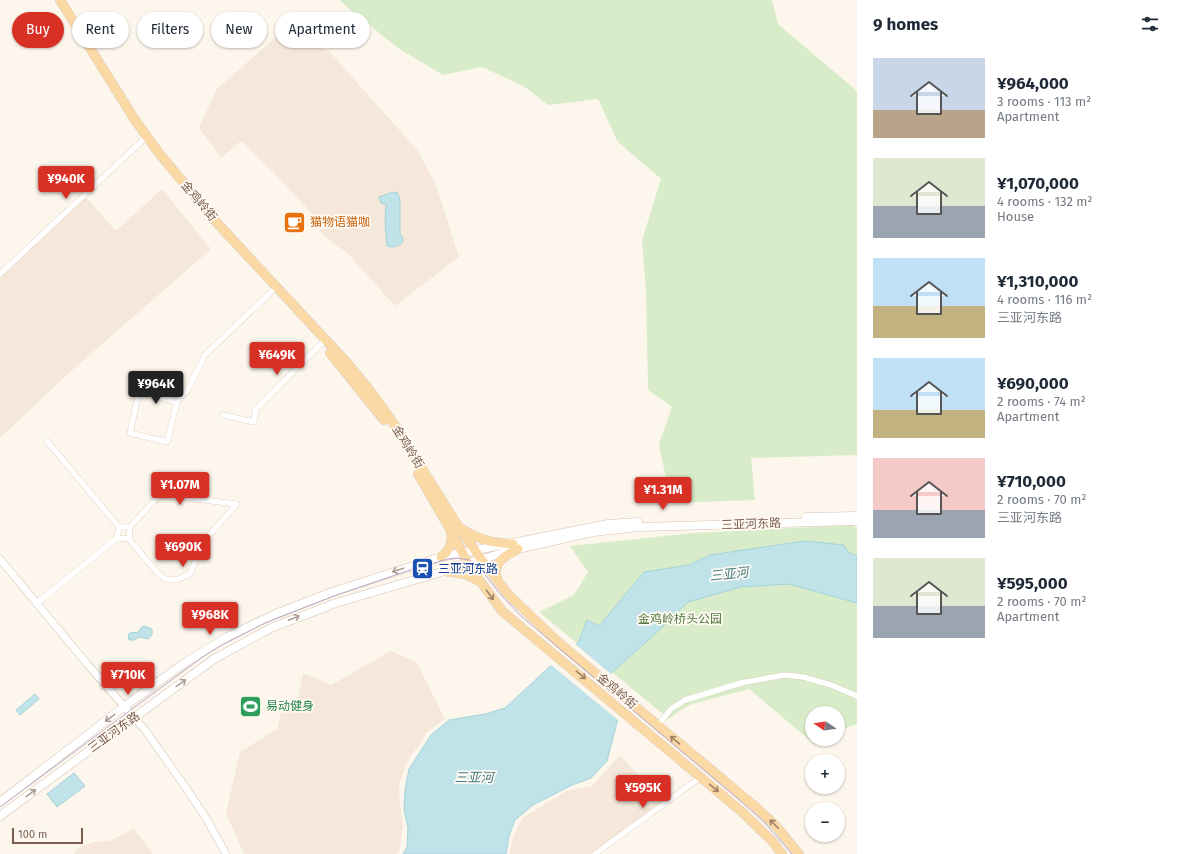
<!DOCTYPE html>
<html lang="en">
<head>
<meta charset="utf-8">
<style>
	:root { --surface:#fff; --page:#f2f2f3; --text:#1f2937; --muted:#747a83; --accent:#d93025 }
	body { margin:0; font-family:"Fira Sans","Noto Sans SC",sans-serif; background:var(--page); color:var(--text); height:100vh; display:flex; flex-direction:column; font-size:15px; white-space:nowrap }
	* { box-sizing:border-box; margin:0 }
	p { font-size:13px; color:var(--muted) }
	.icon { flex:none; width:22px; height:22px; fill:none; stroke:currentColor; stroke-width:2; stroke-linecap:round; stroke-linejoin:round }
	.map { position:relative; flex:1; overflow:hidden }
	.details { display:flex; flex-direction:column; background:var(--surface); width:320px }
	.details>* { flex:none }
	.hud { position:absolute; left:12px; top:12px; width:380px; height:36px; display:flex; gap:8px }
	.needle { width:26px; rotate:283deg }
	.controls { position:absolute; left:805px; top:706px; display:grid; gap:8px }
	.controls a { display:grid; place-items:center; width:40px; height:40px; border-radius:50%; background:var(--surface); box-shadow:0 1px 3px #0004; font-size:20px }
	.scale { position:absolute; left:12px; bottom:10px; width:71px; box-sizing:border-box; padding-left:4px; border:2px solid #7a5c4d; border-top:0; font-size:11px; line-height:14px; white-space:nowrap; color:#7a5c4d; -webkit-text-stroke:3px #fffaf3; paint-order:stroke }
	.price { position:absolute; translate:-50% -34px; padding:0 9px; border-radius:4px; background:var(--accent); color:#fff; font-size:13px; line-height:26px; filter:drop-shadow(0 1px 2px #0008) }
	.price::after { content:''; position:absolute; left:50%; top:24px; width:12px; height:9px; margin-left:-6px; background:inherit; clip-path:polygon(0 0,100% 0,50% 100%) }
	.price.active { background:#222; color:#fff }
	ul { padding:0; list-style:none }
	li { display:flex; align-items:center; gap:12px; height:100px; padding:0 16px }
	li span { display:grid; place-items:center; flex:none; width:112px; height:80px; border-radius:0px; color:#555 }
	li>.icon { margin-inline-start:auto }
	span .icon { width:48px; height:48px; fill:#fffc; stroke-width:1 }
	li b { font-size:17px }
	h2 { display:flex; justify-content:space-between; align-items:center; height:48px; padding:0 16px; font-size:17px }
	.tag { padding:0 14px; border-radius:18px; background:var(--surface); box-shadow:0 1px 3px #0004; font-size:14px; line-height:36px }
	.tag.active { background:var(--accent); color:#fff }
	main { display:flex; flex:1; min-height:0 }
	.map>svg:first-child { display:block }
	.residential { fill:#f5e8da }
	.green { fill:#d8ecc9 }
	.water { fill:#bfe3e8; stroke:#a5d3da }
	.pier { fill:#fdf6ec }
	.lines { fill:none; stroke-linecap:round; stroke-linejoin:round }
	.minor-casing { stroke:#d1beb0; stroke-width:6 }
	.tertiary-casing { stroke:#d1beb0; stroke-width:8 }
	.secondary-casing { stroke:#d6c0b0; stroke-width:9 }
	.primary-casing { stroke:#dad1cd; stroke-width:10 }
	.minor { stroke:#fff; stroke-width:5.5 }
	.tertiary { stroke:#fff; stroke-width:7 }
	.secondary { stroke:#fff; stroke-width:8 }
	.primary { stroke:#fbd9a5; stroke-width:9 }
	.tram { stroke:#b9a8c9; stroke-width:1 }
	.oneway { stroke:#af9d94 }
	.oneway2 { stroke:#a18267 }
	.labels { text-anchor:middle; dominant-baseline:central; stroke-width:3.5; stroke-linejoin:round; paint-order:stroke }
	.street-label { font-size:12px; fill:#7a5c4d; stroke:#fffaf3 }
	.food-label { font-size:12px; fill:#c56008; stroke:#fffaf3; text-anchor:start }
	.transit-label { font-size:12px; fill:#164399; stroke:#fffaf3; text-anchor:start }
	.park-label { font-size:12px; fill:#537a41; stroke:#fffaf3 }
	.leisure-label { font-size:12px; fill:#27864d; stroke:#fffaf3; text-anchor:start }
	.water-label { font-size:13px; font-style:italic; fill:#437c86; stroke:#fffaf3 }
</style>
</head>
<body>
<main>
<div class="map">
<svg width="857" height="854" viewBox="0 0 857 854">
	<rect width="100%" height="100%" fill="#fdf6ec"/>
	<path class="residential" d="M280,33L329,51L418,151L436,185L459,257L395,306L349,255L320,232L319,221L278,177L241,141L221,158L199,128L216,90Z
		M162,189L211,249L69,373L0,438V274L84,195L116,231Z
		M391,651L417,663L445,719L426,733L423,740L409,758L399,783L400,804L403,825L400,848L397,854H244L226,813L240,752L277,729L283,706L298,697L303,673L331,685Z
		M620,755L636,773L658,793L663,802L590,854H509L515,832L524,817L567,791L592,786Z
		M134,829L153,854H73L77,849L93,842L109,841Z"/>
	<path class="green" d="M340,0H772L778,24L857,91V455L751,458L755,500L671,503L659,444L672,407L648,390L646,291L642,240L661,179L618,142L598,99L548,105L525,87L482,67L443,75L398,48L348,8Z
		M852,525L857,528V724L838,731V713H812V739H819L812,742L749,689L692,704L679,711L669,719L539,612L574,595L588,572L570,546L693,533Z"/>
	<path class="water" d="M393,192L398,193L400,201V235L403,237L402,243C397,247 393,248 387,246L385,223L386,205L381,203L379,197Z
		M805,541L844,545L848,552L857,556V603L789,584L741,587L688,602L654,635L610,674L622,703L607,761L591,778L572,785L533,805L515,820L509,836L506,854H403L407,847L408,828L404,810L405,790L409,769L431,735L449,720L485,714L505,708L573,645L578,644L587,620L599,626L644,572L689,565L710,555Z
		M144,626L152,629C153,634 152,636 148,639L140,637L137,638L135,640H129L128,635L131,632L137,633L142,627Z
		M35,694L39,699L20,715L16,710Z
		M74,773L85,786L57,807L47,794Z"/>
	<path class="pier" d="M574,643L612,675L624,703L619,721L550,664L572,644Z"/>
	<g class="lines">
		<defs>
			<path id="minor" d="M0,274L143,140
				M177,402L139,392L130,433L167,442L177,402L187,391L205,355L272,291
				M223,415L254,422L256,409L322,343
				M119,527H130L129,539
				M130,527L152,503L161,495L237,504
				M117,538L129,539L155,570L165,579L176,580L190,574L203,543L210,534L237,504
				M37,603L117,538L119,527L47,441
				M658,725L671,709L685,700L741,683L784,675L803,677L831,685L857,696
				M595,854L701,777"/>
			<path id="tertiary" d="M0,559L88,665L145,730L184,785L206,818L226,854"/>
			<path id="secondary" d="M806,517L857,516
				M0,802L125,706L183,664L227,637L275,614L332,592L441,557L608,524L638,522
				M0,816L214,659L271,628L336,603L445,571L471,562L518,549L593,532L639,527L857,521"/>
			<path id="primary" d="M60,0L135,120L158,152L218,224L349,365L371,392L394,424L458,526L481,559L508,594L558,642L758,809L776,826L799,854
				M330,353L384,420
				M418,474L450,529L470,567L480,581L502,611L741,811L772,841L782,854
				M462,529C478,540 494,543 513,544
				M441,557C449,551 453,543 451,532
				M445,571L465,574L479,581
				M498,581C490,563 505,556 518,549"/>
		</defs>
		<use href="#minor" class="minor-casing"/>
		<use href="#tertiary" class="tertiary-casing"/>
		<use href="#secondary" class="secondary-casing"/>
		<use href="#primary" class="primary-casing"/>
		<use href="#minor" class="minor"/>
		<use href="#tertiary" class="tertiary"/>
		<use href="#secondary" class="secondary"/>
		<use href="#primary" class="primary"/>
		<path class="tram" d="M0,807L201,658L220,646L265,623L334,596L407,571L448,559L457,558L469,560L478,566L502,596L521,616L737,798L764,822L792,854"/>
	</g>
	<defs><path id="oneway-shaft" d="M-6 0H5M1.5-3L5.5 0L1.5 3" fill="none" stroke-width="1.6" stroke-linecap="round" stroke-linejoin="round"/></defs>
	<g class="oneway">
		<use href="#oneway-shaft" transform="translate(398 570) rotate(162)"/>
		<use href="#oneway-shaft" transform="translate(294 618) rotate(-22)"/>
		<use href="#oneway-shaft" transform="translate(181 683) rotate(-36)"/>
		<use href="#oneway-shaft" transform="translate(110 718) rotate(143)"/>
		<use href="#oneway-shaft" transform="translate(31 793) rotate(-37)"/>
	</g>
	<g class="oneway2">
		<use href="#oneway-shaft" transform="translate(490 595) rotate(53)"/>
		<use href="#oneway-shaft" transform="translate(581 675) rotate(40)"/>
		<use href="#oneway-shaft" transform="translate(675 740) rotate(-140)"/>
		<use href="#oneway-shaft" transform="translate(714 788) rotate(40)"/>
		<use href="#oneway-shaft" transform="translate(774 824) rotate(-134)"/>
	</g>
	<defs>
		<symbol id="cafe-square" viewBox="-11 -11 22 22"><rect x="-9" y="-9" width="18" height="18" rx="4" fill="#e8710a" stroke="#fffaf3"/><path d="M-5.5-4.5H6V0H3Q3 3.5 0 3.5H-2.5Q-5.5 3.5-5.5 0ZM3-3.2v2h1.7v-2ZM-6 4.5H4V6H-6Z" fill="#fff"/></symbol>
		<symbol id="station-square" viewBox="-11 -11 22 22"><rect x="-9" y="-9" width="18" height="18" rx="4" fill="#1a4fb4" stroke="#fffaf3"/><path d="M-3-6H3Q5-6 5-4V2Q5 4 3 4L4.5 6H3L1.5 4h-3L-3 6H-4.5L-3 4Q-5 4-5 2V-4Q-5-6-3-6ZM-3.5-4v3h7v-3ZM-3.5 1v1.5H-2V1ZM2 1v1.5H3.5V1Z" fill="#fff"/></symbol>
		<symbol id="stadium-square" viewBox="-11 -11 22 22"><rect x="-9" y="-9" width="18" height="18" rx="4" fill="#2e9e5b" stroke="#fffaf3"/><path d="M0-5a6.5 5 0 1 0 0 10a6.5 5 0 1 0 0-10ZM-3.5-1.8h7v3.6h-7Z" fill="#fff"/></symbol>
	</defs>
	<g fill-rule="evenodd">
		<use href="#cafe-square" x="282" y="210" width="25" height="25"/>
		<use href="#station-square" x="410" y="556" width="25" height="25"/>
		<use href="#stadium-square" x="238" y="694" width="25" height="25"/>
	</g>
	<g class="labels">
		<g class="street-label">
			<text transform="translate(199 201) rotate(50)">金鸡岭街</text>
			<text transform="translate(408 447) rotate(58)">金鸡岭街</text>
			<text transform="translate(751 524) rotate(-2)">三亚河东路</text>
			<text transform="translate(617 691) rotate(40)">金鸡岭街</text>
			<text transform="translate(114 732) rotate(-36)">三亚河东路</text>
		</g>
		<g class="food-label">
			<text x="310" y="222">猫物语猫咖</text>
		</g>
		<g class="transit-label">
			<text x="438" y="569">三亚河东路</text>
		</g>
		<g class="park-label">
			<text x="680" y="619">金鸡岭桥头公园</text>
		</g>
		<g class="leisure-label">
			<text x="266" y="706">易动健身</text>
		</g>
		<g class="water-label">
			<text transform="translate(729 574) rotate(-6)">三亚河</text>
			<text x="474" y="777">三亚河</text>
		</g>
	</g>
</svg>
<div class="controls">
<a><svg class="needle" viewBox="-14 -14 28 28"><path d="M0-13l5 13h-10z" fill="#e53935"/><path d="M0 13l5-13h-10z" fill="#747a83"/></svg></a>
<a>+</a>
<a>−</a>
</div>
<div class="scale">100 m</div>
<b class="price" style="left:66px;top:200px">¥940K</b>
<b class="price" style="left:277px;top:376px">¥649K</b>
<b class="price active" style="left:156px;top:405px">¥964K</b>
<b class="price" style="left:180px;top:506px">¥1.07M</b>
<b class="price" style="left:663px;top:511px">¥1.31M</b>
<b class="price" style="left:183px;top:568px">¥690K</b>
<b class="price" style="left:210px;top:636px">¥968K</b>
<b class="price" style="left:128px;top:696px">¥710K</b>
<b class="price" style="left:643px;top:809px">¥595K</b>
<div class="hud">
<a class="tag active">Buy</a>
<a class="tag">Rent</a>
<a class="tag">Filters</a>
<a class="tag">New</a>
<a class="tag">Apartment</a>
</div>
</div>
<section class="details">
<h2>9 homes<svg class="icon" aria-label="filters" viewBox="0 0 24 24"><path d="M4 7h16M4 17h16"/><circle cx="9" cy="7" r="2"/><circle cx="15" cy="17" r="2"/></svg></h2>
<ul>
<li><span style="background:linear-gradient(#c9d6e8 65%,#b9a48a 0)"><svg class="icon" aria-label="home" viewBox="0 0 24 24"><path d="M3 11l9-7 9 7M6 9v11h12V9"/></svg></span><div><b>¥964,000</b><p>3 rooms · 113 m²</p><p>Apartment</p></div></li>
<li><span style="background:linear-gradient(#dfe7d0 60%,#9aa5b1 0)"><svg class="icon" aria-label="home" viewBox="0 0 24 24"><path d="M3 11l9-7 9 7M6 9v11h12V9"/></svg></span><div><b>¥1,070,000</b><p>4 rooms · 132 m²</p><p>House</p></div></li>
<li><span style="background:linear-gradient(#bfe0f5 60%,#c2b280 0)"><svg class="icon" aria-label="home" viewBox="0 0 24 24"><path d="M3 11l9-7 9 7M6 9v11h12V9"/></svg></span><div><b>¥1,310,000</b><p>4 rooms · 116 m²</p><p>三亚河东路</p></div></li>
<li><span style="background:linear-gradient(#bfe0f5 65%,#c2b280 0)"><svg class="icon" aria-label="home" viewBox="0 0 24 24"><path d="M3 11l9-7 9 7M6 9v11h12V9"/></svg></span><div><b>¥690,000</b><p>2 rooms · 74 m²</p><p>Apartment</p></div></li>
<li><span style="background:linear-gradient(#f6c9c9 65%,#9aa5b1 0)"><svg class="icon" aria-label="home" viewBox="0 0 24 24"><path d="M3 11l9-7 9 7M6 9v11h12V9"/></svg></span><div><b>¥710,000</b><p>2 rooms · 70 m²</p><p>三亚河东路</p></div></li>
<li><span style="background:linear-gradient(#dfe7d0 60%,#9aa5b1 0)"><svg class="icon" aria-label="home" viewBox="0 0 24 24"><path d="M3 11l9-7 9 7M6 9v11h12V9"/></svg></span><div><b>¥595,000</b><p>2 rooms · 70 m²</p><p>Apartment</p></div></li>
</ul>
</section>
</main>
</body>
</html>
